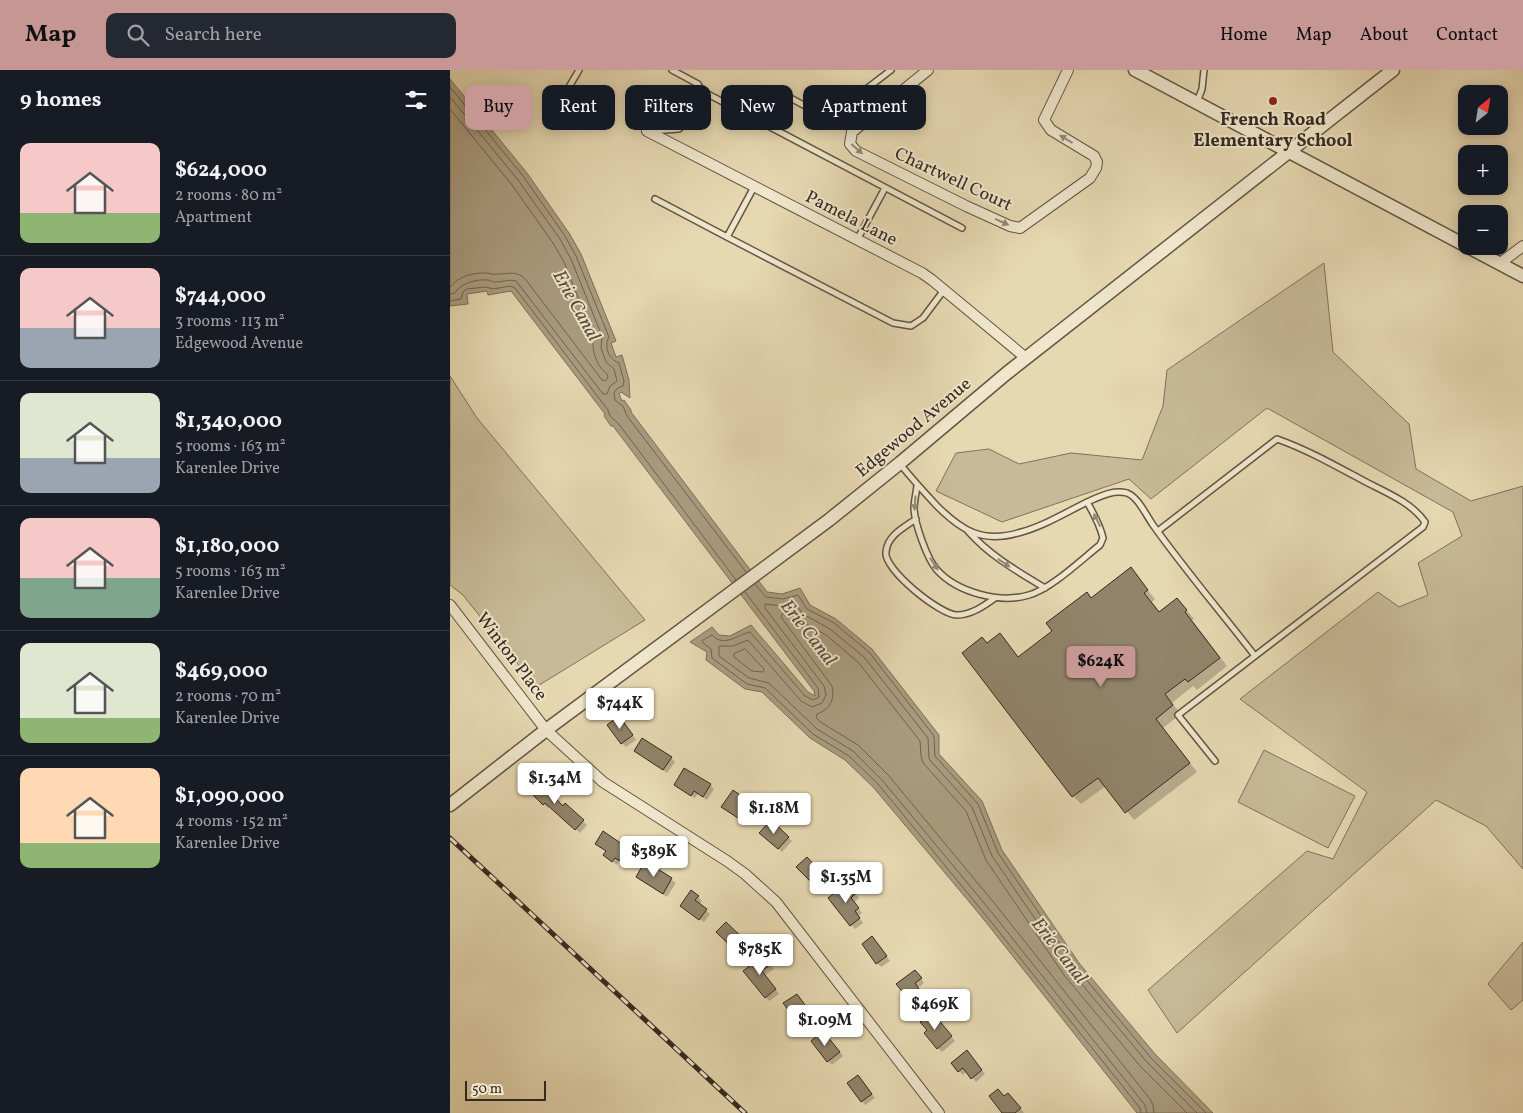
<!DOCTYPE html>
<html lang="en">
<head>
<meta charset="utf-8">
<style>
	:root { --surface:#171b24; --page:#242831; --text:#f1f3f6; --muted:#9ea1a6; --line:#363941; --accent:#c59692 }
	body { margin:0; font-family:Vollkorn,serif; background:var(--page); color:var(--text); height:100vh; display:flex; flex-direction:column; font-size:19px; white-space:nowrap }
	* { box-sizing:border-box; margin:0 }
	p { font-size:16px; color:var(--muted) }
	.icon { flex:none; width:28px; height:28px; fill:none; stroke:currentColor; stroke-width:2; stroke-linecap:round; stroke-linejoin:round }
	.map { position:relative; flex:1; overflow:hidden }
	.panel { display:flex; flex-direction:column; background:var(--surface); width:450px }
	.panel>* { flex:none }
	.banner { position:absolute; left:15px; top:15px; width:475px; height:45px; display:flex; gap:10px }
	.needle { width:32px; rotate:30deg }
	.tools { position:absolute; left:1008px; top:15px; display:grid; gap:10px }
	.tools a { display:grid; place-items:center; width:50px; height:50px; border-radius:10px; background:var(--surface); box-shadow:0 2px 12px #0003; font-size:25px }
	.scale { position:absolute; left:15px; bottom:12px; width:81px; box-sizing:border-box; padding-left:5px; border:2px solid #352920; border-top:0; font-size:14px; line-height:18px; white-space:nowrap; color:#352920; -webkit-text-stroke:4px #efe6cc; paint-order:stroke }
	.price { position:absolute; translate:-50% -42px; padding:0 11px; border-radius:5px; background:#fff; color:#222; font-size:16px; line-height:32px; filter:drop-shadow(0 1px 2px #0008) }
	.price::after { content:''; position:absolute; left:50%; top:30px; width:15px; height:11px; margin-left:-8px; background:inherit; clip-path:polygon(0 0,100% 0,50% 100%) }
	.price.on { background:var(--accent); color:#111 }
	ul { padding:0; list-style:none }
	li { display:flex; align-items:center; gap:15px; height:125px; padding:0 20px }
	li+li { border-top:1px solid var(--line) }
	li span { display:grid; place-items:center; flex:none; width:140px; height:100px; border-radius:10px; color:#555 }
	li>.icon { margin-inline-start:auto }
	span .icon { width:60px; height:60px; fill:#fffc; stroke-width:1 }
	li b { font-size:21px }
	h2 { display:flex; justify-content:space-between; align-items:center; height:60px; padding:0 20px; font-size:21px }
	.pill { padding:0 18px; border-radius:10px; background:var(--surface); box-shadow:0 2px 12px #0003; font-size:18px; line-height:45px }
	.pill.on { background:var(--accent); color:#111 }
	header { display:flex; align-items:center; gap:30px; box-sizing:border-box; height:70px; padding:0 25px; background:var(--accent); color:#111 }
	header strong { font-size:24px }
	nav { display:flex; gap:28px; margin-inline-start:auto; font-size:18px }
	.search { width:350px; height:45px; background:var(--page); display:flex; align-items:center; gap:12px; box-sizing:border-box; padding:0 18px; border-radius:10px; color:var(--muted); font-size:19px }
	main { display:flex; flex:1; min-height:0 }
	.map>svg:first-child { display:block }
	.green { fill:#c8ba98; stroke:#7e725c }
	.water { fill:#aa9c80; stroke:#7b6e5a }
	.shadow { fill:#0003 }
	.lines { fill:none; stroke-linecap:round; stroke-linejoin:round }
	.shore { stroke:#706250; stroke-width:1 }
	.building { fill:#91846b; stroke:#352920 }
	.service-casing { stroke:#615544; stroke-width:8 }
	.minor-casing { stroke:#615544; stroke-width:12 }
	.tertiary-casing { stroke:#615544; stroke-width:15 }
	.service { stroke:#efe6cc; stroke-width:5 }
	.minor { stroke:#efe6cc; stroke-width:10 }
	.tertiary { stroke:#efe6cc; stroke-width:12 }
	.rail-casing { stroke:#352920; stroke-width:5 }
	.rail { stroke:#efe6cc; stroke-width:3; stroke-dasharray:9; stroke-linecap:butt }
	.oneway { fill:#928876 }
	.poi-dot { fill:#8f2418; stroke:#efe6cc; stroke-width:2 }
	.labels { text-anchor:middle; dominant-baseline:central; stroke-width:4; stroke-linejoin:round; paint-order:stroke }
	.poi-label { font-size:18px; font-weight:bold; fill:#352920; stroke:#efe6cc }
	.street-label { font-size:18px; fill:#352920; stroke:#efe6cc }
	.water-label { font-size:19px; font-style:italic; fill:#584c3d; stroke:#efe6cc }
</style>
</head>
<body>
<header>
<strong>Map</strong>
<div class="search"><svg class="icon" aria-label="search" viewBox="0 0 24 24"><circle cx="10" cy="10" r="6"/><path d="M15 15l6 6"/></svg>Search here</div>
<nav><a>Home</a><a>Map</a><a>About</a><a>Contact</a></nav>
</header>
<main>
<section class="panel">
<h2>9 homes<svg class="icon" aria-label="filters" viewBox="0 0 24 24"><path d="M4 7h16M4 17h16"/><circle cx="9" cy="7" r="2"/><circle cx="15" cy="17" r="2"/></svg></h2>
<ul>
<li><span style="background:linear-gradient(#f6c9c9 70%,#8fb573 0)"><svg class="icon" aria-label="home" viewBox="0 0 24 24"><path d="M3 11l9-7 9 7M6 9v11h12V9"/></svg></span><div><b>$624,000</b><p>2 rooms · 80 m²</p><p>Apartment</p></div></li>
<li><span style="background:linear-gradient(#f6c9c9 60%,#9aa5b1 0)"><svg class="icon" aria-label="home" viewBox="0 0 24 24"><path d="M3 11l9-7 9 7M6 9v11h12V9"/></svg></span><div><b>$744,000</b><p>3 rooms · 113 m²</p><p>Edgewood Avenue</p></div></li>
<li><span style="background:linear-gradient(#dfe7d0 65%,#9aa5b1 0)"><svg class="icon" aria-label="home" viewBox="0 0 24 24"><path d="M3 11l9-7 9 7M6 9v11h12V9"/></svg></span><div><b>$1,340,000</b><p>5 rooms · 163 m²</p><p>Karenlee Drive</p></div></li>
<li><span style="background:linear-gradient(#f6c9c9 60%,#7fa58c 0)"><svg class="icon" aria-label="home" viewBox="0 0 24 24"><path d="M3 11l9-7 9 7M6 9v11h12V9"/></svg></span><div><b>$1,180,000</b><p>5 rooms · 163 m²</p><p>Karenlee Drive</p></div></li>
<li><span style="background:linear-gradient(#dfe7d0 75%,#8fb573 0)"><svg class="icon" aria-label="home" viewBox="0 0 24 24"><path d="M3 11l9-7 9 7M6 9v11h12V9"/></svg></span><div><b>$469,000</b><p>2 rooms · 70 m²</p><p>Karenlee Drive</p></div></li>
<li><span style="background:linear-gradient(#ffd9b3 75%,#8fb573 0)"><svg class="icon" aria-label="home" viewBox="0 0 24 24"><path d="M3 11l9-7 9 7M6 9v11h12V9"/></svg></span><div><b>$1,090,000</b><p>4 rooms · 152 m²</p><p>Karenlee Drive</p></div></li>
</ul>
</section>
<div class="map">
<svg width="1073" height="1043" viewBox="0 0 1073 1043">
	<rect width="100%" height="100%" fill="#e6d8b1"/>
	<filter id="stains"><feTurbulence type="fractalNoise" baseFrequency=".004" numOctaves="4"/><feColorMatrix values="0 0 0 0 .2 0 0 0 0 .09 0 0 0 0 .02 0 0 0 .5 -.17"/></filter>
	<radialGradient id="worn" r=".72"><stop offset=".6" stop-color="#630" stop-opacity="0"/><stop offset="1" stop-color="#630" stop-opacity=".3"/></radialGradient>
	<path class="green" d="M874,193L883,282L959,354L966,399L1021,431L1073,416V799L1036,756L986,730L727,963L698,920L857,781L883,789L917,722L790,629L928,522L949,537L978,525L968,493L1012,466L1003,442L817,338L701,429L679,409L552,452L486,421L506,383L539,379L569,394L621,383L692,390L713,336L717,300Z
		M0,306L27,348L195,550L86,617L13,525L0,515Z
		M814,680L905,726L878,778L788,732Z
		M1073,872V930L1061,940L1038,914Z"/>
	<path class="water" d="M0,9L77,103L119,163L131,184L166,271L161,273L166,287L172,285L179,310L180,328L171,322L169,324L172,331L174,330L181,340V342L317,522L332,524L350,518L360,535L386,549L422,579L489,665V684L532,731L552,780L629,893L705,984L763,1043H687L531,846L424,718L395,690L360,668L312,622L295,619L256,590L257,582L240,572L262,557L269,565L280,566L301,555L358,622L365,626L364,621L163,356H161L154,346L155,344L61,221L38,225L37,221L17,224L18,234L0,236Z"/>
	<path class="shadow" d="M680,499L705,529L702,532L710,542L727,529L735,538L744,549L742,550L777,596L747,620L743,616L722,633L731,644L713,658L747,702L684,750L656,716L631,734L623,726L538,574L550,565L569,588L604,561L636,523L642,529Z
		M173,651L186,670L176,677L172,673Z
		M185,681L221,688L225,692L217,703Z
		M225,715H260L264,719L257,730L248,724L245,728Z
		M78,719L113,737L116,735L137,755L130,763L100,736L98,738Z
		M293,728L297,732L295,736L302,742L295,753L277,740Z
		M321,752L342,771L332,782L315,767Z
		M157,781L181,782L185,785L178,796L170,790L167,795L154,785Z
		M357,789L377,809L368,818L348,797Z
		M196,793L226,813L217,827L187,807Z
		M401,818L409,828L404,833L412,843L408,846L413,853L405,859L379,829Z
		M248,827L252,831L249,834L260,844L254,852L235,839Z
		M276,853L301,877L292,886L268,862Z
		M426,872L440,891L431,897L427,893Z
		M317,890L324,899L315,905L329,924L319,931L295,901Z
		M469,905L474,913L468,918L474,926L464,934L448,914Z
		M347,925L366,950L354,959L351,955Z
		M486,948L505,971L492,982L488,978Z
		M377,966L393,986L382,995L378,991Z
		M520,986L535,1004L526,1012L517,1001L513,1005L509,1001Z
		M412,1010L425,1028L415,1035L412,1031Z
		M555,1027L562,1028L574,1043H554Z"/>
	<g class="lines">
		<path class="shore" d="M0,17L73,106L115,166L126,186L159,267C154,276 158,289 169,293L174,311L173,316L168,318L164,322L165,330L173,336L177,346L296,502
			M0,27L68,110L110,169L121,189L152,266L151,278L156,292L164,299L167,311L160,316L157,324H153L66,211C59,209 53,212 46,212C41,212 43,211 38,210C26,209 11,213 5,223L0,224
			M0,39L62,115L103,173L114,192L143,265C142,276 144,289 151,298C155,303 157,302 158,308L155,311L152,310L76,210C67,200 59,204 47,204C43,205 40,203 36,203C22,203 9,206 0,217
			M0,231L11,229L13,222L17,219L36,217L43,219L60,216L65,218L158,340L160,346L168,353L286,510
			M305,514L316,527L333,529L348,525L357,539L384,553L419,582L484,666L485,686L528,734L548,783L625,896L701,988L756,1043
			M295,522L368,618L369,627L363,630L355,626L300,562C287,565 274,578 262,565L253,570L252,572L261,579L262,588L297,614L315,618L363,664L399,686L428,714L534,843L690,1038L691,1043
			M295,579L314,599L313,602L302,601L284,587V584Z
			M697,1043L695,1035L539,839L432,710L403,681L367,659L319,613L299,608L269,586V576H283L298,570L351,631L362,637L372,633L376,625L374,616L315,538V534L332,536L345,533L353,544L380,559L414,587L478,668L479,689L522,737L542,786L620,900L697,992L747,1043
			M704,1043L703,1035L700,1029L545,834L439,706L408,675L372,653L366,648L367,644C380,639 385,630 382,616L331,547L332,544L342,542L349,550L376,565L408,592L470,671L471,686L473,693L516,741L536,790L614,905L691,997L737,1043"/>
	</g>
	<path class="building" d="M681,497L698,520L694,523L709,542L727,528L737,540L735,542L770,588L738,612L735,609L715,624L723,635L706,649L740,693L675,743L648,708L622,727L512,583L532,567L537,573L550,563L568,587L602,561L596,553L637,522L641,528Z
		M169,646L183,665L171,674L157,655Z
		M192,668L222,687L213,700L184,681Z
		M234,698L261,714L253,727L244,721L241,726L224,715Z
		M87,709L113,736L115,733L134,750L125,760L95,733L93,735L77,719Z
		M283,720L294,728L291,732L299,737L291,750L271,737Z
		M321,750L339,767L328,779L309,763Z
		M153,761L182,781L174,793L165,788L162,792L153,785L156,781L145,774Z
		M357,787L374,805L364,815L346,797Z
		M195,791L222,808L213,824L186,807Z
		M398,812L406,823L401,828L409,838L405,841L410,848L400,856L378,828Z
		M241,820L249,826L245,830L257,839L249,850L230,836Z
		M276,852L298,873L288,883L266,862Z
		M422,866L437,886L426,894L412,874Z
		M314,885L321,894L312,901L326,919L315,928L293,901Z
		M465,900L472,908L465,913L471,922L460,931L446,914Z
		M347,924L363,946L350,956L333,933Z
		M482,942L502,966L487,979L474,963L477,960L470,952Z
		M373,961L390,982L377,992L361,971Z
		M517,980L532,1000L521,1009L513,998L508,1002L501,993Z
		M408,1005L422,1024L411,1032L397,1013Z
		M548,1019L554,1026L558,1023L571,1038L565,1043H552L539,1026Z"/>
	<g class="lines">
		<defs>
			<path id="service" d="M222,0L248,14L252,21
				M119,17L129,0
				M333,24L374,46H381L441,0
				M747,32L752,19L754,0
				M202,61L229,59L237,49L252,21L512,158
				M304,117L277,167L443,253L461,256L473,248L494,220
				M205,129L277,167
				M407,170L435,118
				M450,394C463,410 473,421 487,436C512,461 532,473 568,463C592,457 615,443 637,432C649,427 663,419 677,423C688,427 696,445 703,455C735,500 771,542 805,586
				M467,416C466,424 464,432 464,439C465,454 477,489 487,500C507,522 549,534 579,525C601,519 631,490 650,475L653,468C650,455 644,444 637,432
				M466,449C454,457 437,466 436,482C433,499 490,545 507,545C521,545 534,536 545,528
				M518,461C540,486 567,501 595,518
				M708,461L827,369C858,380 886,396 914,411C935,422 961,432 975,452L973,457L728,645L765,691"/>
			<path id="minor" d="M478,0L402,62L400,74L406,81L516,136L560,156L570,158L640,108L646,98L647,92L644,86L601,60L594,50L618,0
				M197,61L472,203L482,210L576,288
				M1049,194L1073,176
				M0,535L96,660L153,712L277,791L295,804L326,832L489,1043"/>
			<path id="tertiary" d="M685,0L1073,206
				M0,735L96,660L379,450L450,393L557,303L943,0"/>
		</defs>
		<use href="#service" class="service-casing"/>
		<use href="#minor" class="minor-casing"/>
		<use href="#tertiary" class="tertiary-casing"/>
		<use href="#service" class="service"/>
		<use href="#minor" class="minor"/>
		<use href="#tertiary" class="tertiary"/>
		<defs>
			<path id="rail" d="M0,768L295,1043"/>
		</defs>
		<use href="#rail" class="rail-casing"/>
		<use href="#rail" class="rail"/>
	</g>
	<defs><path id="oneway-solid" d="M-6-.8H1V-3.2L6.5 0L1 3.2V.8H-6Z" transform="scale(1.25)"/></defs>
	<g class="oneway">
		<use href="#oneway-solid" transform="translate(616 69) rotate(-149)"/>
		<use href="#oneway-solid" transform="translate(407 79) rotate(41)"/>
		<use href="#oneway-solid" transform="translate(552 152) rotate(24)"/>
		<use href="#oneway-solid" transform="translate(465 433) rotate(94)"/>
		<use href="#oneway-solid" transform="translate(647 450) rotate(-116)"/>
		<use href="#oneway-solid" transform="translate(554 493) rotate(34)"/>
		<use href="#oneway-solid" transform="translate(484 494) rotate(57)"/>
	</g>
	<circle class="poi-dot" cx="823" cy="31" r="5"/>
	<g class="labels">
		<g class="poi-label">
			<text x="823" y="50">French Road<tspan x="823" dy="21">Elementary School</tspan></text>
		</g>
		<g class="street-label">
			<text transform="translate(503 110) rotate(25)">Chartwell Court</text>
			<text transform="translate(401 149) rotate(27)">Pamela Lane</text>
			<text transform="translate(464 358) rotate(-40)">Edgewood Avenue</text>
			<text transform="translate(61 587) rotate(53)">Winton Place</text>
		</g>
		<g class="water-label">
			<text transform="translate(126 236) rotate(61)">Erie Canal</text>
			<text transform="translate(358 563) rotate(52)">Erie Canal</text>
			<text transform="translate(609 881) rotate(52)">Erie Canal</text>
		</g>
	</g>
	<rect width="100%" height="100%" filter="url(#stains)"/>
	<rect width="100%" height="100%" fill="url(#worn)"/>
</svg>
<div class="tools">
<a><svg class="needle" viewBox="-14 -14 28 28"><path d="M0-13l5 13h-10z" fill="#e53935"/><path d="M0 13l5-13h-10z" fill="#9ea1a6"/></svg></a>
<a>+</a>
<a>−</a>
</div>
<div class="scale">50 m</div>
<b class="price on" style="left:651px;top:618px">$624K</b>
<b class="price" style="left:170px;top:660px">$744K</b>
<b class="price" style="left:105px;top:735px">$1.34M</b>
<b class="price" style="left:324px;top:765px">$1.18M</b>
<b class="price" style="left:204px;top:808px">$389K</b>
<b class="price" style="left:396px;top:834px">$1.35M</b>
<b class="price" style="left:310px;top:906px">$785K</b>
<b class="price" style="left:485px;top:961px">$469K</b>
<b class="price" style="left:375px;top:977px">$1.09M</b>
<div class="banner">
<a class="pill on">Buy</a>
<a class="pill">Rent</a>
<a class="pill">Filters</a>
<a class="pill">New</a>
<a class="pill">Apartment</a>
</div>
</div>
</main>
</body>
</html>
